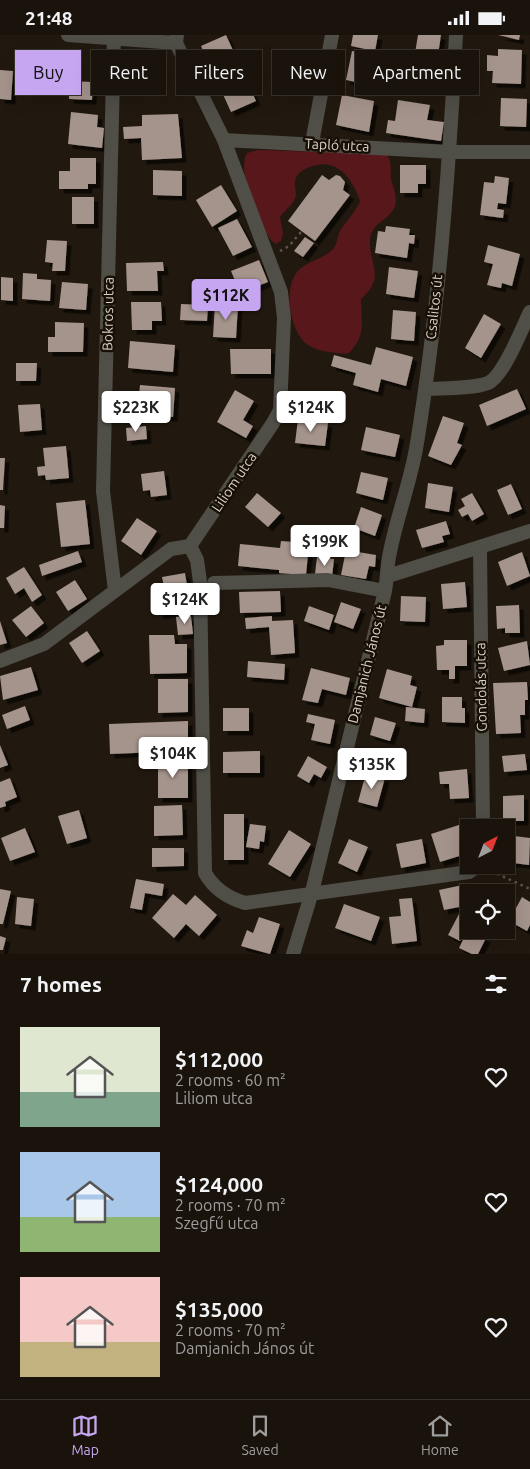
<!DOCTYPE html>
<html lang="en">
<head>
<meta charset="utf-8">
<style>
	:root { --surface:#19130b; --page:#262019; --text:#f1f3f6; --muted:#9f9e9d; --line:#37322c; --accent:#c6a6f0 }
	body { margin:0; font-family:Ubuntu,sans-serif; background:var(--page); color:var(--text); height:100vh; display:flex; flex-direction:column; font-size:19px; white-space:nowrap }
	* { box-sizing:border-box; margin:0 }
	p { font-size:16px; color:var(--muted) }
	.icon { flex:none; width:28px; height:28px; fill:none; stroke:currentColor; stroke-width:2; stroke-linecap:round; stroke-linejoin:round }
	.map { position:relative; height:919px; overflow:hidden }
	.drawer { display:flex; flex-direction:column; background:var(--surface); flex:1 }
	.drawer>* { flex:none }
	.guide { position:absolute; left:15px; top:15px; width:500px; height:45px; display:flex; gap:10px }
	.needle { width:32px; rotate:42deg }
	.controls { position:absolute; left:460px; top:784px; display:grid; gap:10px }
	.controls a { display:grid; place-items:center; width:55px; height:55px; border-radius:0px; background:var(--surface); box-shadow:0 5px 20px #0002,0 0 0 1px var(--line); font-size:25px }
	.price { position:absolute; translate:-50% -42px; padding:0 11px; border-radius:5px; background:#fff; color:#222; font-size:16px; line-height:32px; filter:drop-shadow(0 1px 2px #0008) }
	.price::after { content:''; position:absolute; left:50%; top:30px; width:15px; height:11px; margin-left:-8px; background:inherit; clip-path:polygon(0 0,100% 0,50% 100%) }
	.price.selected { background:var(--accent); color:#111 }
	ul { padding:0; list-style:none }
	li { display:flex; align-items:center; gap:15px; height:125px; padding:0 20px }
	li span { display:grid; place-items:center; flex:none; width:140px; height:100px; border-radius:0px; color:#555 }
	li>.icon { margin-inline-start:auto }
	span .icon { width:60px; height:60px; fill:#fffc; stroke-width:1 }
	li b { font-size:21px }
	h2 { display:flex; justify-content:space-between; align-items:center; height:60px; padding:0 20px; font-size:21px }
	.chip { padding:0 18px; border-radius:0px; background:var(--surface); box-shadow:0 5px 20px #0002,0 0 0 1px var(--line); font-size:18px; line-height:45px }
	.chip.selected { background:var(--accent); color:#111 }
	.status { display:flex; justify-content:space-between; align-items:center; height:35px; padding:0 25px; background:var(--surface); direction:ltr }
	.status svg { height:14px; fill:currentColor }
	.dock { display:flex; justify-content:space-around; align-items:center; height:70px; border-top:1px solid var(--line); background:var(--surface); font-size:14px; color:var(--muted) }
	.dock a { display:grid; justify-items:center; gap:2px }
	.dock .selected { color:var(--accent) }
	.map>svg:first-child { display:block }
	.green { fill:#58171b }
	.building { fill:#a5948c; filter:url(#shadow) }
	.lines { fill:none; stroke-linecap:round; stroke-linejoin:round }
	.path { stroke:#5e574e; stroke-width:2.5; stroke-dasharray:2.5 4; stroke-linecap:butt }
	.minor { stroke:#4f4e47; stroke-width:14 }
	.labels { text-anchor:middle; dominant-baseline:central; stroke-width:5; stroke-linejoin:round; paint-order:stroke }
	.street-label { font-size:14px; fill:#d8d2cb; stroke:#181006 }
</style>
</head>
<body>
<div class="status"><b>21:48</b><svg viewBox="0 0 49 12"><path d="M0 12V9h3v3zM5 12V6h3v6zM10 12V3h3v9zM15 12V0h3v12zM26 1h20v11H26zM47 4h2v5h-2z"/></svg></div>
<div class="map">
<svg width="530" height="919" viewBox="0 0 530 919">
	<defs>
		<filter id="shadow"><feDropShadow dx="4.5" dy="4.5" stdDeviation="0" flood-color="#0009"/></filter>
	</defs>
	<rect width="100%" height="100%" fill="#21190f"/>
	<path class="green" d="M258,115L386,119C393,127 390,135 391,144C393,152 398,163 395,171C391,184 371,188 370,204C368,229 387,241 361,264C361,288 367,300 348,319C336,318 318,317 308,310C290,298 283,254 297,237C306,226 322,225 332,215C338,210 337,200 341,194C348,184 355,178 360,166C353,145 338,123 313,131C308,132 300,136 297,141C293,147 296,154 296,160C295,168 285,175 280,182L283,198L281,206L275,209C259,195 236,137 247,118Z"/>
	<path class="building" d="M226,0L256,66L231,77L201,11Z
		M353,0H378L375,16L351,11Z
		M418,0H441L433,53L410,49Z
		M498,0H520L519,5Z
		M498,14L522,15L521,49L492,48L493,36H487V20L498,21Z
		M352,16L376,21L370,50L346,45Z
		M34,20L54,21L53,53L33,52Z
		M0,35L13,36L11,65L0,64Z
		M69,46L93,47L92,65L69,64Z
		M342,60L374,66L369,97L336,90Z
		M501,63L527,64L526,92L500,91Z
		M398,65L430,70L427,85L444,87L441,106L386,98L388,85L395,86Z
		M71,77L98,80L97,92L104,93L102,113L68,109Z
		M178,79L182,123L142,125L141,103L124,104L123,92L142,91V80Z
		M70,123H96V149H88V154H59V136H70Z
		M400,130H426V149H418V158H400Z
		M153,135L182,136V161L153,160Z
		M322,140L329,145L336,140L340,141L345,147L343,155L350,160L315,206L288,186Z
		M495,141L509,143L506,169L498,168L497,174L504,175L503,183L480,180L484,147L494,148Z
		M221,150L237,176L212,192L196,165Z
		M72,162H94V189H72Z
		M237,184L252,212L233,221L218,193Z
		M386,191L410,194L409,200H415L414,209L409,208L407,223L375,218L378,196L385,197Z
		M305,202L314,208L303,222L294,216Z
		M47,205L67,206L65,236H52L53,228L45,227Z
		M488,210L520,219L512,251L502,248L501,253L487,250L493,229L484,227Z
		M259,225L268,247L250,254L246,244L236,248L231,236Z
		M163,227L164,236H157L158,256H127L126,228Z
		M389,232L418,236L414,263L386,259Z
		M23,238L37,239V244L51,245L50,266L22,264Z
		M1,242L13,243V266L1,265Z
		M62,247L88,249L86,275L59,273Z
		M131,267H161L162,286H152V295H132Z
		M181,269L208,270L207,286L180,285Z
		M215,269L238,270L236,303L213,302Z
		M393,275L416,277L414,306L391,304Z
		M484,279L501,289L481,323L465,313Z
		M55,287L84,288L83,317H48V302H55Z
		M130,306L175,310L173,337L128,333Z
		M376,312L413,322L406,351L381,344L378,357L353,350L356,338L331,331L334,320L371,330Z
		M230,314H271V339H231Z
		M16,328H37L36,346H16Z
		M140,350L175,353L173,382L137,379Z
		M517,354L526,374L487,391L479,370Z
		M235,355L254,366L243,385L253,391L246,403L217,387Z
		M40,369L42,395L20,397L18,370Z
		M443,381L464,388L457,408L462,410L451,430L428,421Z
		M298,384L328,388L325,411L295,408Z
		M146,391L147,404L127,406L126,393Z
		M366,392L400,400L395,422L361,415Z
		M66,411L69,443L46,445L45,440L38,441L37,432L45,431L43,413Z
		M0,423H5L3,455H0Z
		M164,436L167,460L151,462L150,455L143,456L141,439Z
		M361,437L388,443L383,465L356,458Z
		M428,448L453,452L449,477L425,473Z
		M511,449L522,474L508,480L497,455Z
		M257,458L281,478L268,492L245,472Z
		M472,458L484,479L472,486L468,479L462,482L458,475L465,471L461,464Z
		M85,465L90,509L61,512L56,468Z
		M0,470L5,471L4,493H0Z
		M361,472L382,480L375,501L354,493Z
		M137,483L157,496L141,520L121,506Z
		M446,486L450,499L442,501L444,507L422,513L416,495Z
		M281,506L309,508L306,540L279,538V535L238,531L240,509L280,513Z
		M346,515L376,520L375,532L369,531L366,544L341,540Z
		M78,516L82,527L42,541L39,530Z
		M522,517L530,541L507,551L498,527Z
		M317,522L334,524L332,542L315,539Z
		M24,532L42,560L32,567L24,553L15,559L6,543Z
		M185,538L191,575L159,580L155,558L165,557L162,542Z
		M75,545L87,564L68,576L56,557Z
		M465,547L467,572L443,574L441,549Z
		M280,556L281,577L240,578L239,557Z
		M401,561L426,562L425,587L400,586Z
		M341,567L361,574L353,594L334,587Z
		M519,570L520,598H505V593L497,594L496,571Z
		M31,571L44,588L26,602L12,585Z
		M309,571L334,580L329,595L304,586Z
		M191,581L193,599L178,600L176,582Z
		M272,581V586L293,585L295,618L271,620L269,592L246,594L245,583Z
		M0,586L7,608L0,610Z
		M87,596L100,616L82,628L69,608Z
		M149,600H174L175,609H187V638L150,639Z
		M444,605H467V631H455V644H449V635H437L436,611L444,610Z
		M527,606L530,630L504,636L498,613Z
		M248,626L285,629L284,645L247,642Z
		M31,632L38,655L3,665L0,641Z
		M311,633L350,643L346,660L322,654L318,668L302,665Z
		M387,634L412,641L410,650L417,652L412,672L379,663Z
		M158,644H188V677L158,678Z
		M527,647L528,665H525V680H520L521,698L496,699L493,648Z
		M442,662H462V673H465V688L442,687Z
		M25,671L30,685L7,694L2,680Z
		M406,672L425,674L424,688L405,686Z
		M223,673H249V696H223Z
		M308,679L335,685L330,709L311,705L315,689L306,687Z
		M375,682L396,688L390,706L370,700Z
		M188,686V703L158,704L159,717L110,719L109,689Z
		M0,710L8,730L0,733Z
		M260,716V738H223V717Z
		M525,719L527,735L504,737L502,721Z
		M308,721L327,732L321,743L314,739L309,748L297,741Z
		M158,726H188V763H158Z
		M467,734L469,763L450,764L449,749H440L439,737Z
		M366,738L385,743L377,772L358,767Z
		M10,743L17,762L5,767L6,771L0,773V747Z
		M524,760V786H503V761Z
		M182,770L183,800L154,801V771Z
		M79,775L87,803L67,809L58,781Z
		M224,779H244V825H224Z
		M250,789L266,791L264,807L260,806L259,814L246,812Z
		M462,789L469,810V818L440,827L431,799Z
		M25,793L35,817L10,826L1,803Z
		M289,795L311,809L290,842L268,829Z
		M506,800L530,803L529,830L506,827Z
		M349,804L368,812L357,837L338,828Z
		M422,804L426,828L401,833L396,809Z
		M152,813H184V831L152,832Z
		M136,844L164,849L162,861L145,858L142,875L130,873Z
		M472,848L474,858H469V870L444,875L439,855Z
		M0,854L11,856L3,889H0Z
		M173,859L186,870L195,860L217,880L199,901L186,889L174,903L152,883Z
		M17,862L34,864L31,891L15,889Z
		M522,862L530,867V890L527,896L509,886Z
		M412,863L417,906L392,909L389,882L401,881L399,864Z
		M344,869L380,882L371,906L335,893Z
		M459,879L469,883L460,906L448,900Z
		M259,882L280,889L270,919L241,911L247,895L253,898Z
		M468,895L486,903L478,919H472L459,913Z
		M0,901L6,903L3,915H0Z"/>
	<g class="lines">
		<path class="path" d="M280,216L289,211L301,197
			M491,836L530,854"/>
		<path class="minor" d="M68,0L176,8
			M114,0L103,456L115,556
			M224,105L450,117H530
			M312,108L332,0
			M426,354C443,353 473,354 488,348C504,341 522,293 530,277
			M190,511L197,525L200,547L205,838C214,854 228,863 245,868L469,837L479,830
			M480,512L483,792
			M388,541L530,496
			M214,548L328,545L385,556
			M0,626L44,609L171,514L190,511L273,388L280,375L284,283L281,257L224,105L176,8L177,0
			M293,919L312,857L385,556C387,544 387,533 389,522C396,483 411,447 417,408C439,273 449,136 456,0"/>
	</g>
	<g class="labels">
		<g class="street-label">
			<text transform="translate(337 110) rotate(3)">Tapló utca</text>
			<text transform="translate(434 272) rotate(-84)">Csalitos út</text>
			<text transform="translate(108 279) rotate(-89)">Bokros utca</text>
			<text transform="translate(234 447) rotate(-56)">Liliom utca</text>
			<text transform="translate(367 629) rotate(-76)">Damjanich János út</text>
			<text transform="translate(481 652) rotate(-91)">Gondolás utca</text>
		</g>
	</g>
</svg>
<div class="controls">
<a><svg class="needle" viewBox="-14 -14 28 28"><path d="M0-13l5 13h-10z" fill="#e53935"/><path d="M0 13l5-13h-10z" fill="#9f9e9d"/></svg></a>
<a><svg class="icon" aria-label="locate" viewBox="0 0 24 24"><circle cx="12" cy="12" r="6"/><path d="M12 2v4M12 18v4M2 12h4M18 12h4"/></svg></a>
</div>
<b class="price selected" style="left:226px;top:286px">$112K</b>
<b class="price" style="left:136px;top:398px">$223K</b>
<b class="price" style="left:311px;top:398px">$124K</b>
<b class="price" style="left:325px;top:532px">$199K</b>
<b class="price" style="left:185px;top:590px">$124K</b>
<b class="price" style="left:173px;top:744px">$104K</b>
<b class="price" style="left:372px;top:755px">$135K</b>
<div class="guide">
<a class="chip selected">Buy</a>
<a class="chip">Rent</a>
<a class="chip">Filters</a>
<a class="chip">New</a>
<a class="chip">Apartment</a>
</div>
</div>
<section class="drawer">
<h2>7 homes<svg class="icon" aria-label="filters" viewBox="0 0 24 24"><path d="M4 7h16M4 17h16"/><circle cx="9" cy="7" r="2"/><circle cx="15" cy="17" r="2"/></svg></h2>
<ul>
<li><span style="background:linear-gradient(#dfe7d0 65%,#7fa58c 0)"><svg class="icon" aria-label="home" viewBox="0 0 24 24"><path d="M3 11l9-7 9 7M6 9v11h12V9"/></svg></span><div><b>$112,000</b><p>2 rooms · 60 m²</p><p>Liliom utca</p></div><svg class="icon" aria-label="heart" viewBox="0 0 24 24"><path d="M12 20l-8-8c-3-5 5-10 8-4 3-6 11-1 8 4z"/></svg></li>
<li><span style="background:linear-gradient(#a9c7e8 65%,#8fb573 0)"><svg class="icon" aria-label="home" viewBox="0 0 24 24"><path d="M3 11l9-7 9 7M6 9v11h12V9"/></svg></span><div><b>$124,000</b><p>2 rooms · 70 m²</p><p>Szegfű utca</p></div><svg class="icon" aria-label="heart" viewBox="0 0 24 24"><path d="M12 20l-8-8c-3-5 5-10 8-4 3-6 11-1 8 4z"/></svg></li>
<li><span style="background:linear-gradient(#f6c9c9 65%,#c2b280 0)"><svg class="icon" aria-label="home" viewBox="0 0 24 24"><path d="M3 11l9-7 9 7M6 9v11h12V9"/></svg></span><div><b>$135,000</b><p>2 rooms · 70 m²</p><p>Damjanich János út</p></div><svg class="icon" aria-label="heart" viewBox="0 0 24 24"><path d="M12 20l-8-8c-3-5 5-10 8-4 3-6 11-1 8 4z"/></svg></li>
</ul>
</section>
<nav class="dock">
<a class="selected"><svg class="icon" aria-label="map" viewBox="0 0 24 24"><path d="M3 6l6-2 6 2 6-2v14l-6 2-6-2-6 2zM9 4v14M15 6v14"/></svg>Map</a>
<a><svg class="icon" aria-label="saved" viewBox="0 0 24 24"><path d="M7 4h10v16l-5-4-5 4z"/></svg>Saved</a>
<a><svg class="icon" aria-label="home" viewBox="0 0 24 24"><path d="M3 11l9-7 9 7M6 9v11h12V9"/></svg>Home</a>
</nav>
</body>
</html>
